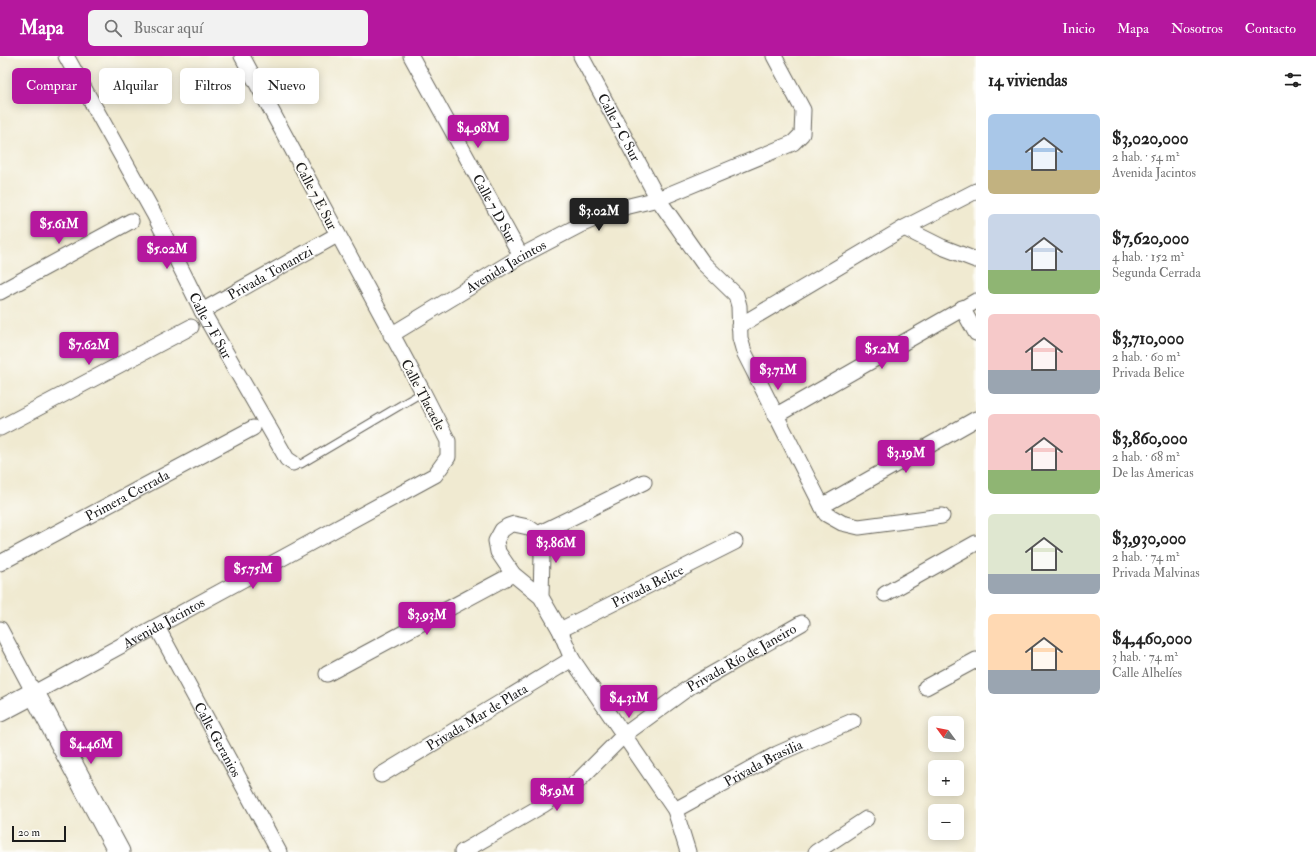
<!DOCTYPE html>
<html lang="es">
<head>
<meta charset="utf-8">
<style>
	:root { --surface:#fff; --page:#f2f2f2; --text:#222; --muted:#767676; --accent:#b5179e }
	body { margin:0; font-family:"IM FELL Double Pica",serif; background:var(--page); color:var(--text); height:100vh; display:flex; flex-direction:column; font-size:15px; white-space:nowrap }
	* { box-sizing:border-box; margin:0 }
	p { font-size:13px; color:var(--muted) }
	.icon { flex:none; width:22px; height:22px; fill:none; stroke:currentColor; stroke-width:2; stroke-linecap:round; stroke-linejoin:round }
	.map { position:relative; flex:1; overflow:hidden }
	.side { display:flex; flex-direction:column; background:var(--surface); width:340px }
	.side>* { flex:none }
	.guide { position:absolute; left:12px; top:12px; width:380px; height:36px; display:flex; gap:8px }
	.needle { width:26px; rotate:302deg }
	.buttons { position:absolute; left:928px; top:660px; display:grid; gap:8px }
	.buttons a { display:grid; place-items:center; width:36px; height:36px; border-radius:6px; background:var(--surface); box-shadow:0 2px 10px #0003; font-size:20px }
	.scale { position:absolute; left:12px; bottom:10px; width:54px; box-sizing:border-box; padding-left:4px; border:2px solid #1c1c1c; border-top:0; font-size:11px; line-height:14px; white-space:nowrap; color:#1c1c1c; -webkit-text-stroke:3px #fdfcf7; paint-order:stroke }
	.price { position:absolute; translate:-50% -34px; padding:0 9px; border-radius:4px; background:var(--accent); color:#fff; font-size:13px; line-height:26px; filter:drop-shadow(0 1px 2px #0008) }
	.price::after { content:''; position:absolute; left:50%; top:24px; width:12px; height:9px; margin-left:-6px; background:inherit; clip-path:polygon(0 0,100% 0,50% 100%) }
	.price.on { background:#222; color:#fff }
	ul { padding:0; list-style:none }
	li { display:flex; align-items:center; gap:12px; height:100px; padding:0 12px }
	li span { display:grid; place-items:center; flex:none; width:112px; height:80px; border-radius:6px; color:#555 }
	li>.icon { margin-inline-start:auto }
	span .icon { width:48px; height:48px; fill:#fffc; stroke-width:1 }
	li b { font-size:17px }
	h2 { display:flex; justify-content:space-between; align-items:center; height:48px; padding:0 12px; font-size:17px }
	.pill { padding:0 14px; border-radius:6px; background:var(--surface); box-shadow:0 2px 10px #0003; font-size:14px; line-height:36px }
	.pill.on { background:var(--accent); color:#fff }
	header { display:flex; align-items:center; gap:24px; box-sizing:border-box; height:56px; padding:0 20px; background:var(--accent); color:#fff }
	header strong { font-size:19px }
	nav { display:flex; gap:22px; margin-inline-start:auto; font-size:14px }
	.search { width:280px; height:36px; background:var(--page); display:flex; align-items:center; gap:10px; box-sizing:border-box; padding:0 14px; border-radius:6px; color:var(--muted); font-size:15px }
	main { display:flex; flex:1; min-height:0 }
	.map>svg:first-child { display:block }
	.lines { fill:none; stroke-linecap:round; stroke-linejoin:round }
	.lane-casing { stroke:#66645b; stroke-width:9 }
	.street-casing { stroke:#66645b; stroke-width:17 }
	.secondary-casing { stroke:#66645b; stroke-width:23 }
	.lane { stroke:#fff; stroke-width:7 }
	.street { stroke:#fff; stroke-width:15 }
	.secondary { stroke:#fff; stroke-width:21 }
	.labels { text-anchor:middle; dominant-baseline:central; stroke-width:4; stroke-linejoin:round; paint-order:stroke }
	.street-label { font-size:14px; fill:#1c1c1c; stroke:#fdfcf7 }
</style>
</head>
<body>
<header>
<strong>Mapa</strong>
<div class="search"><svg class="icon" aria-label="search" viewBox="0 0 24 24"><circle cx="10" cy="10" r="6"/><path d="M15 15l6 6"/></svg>Buscar aquí</div>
<nav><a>Inicio</a><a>Mapa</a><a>Nosotros</a><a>Contacto</a></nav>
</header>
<main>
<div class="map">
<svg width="976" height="796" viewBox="0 0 976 796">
	<rect width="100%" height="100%" fill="#fdfcf7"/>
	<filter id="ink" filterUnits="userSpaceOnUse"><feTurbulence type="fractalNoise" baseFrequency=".025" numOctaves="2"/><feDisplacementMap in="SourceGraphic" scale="8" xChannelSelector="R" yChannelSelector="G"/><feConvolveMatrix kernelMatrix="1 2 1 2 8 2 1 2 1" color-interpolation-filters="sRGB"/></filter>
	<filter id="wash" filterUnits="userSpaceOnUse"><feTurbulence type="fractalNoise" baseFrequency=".012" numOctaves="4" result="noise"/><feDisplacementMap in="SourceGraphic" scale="16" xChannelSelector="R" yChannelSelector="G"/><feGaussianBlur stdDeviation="0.9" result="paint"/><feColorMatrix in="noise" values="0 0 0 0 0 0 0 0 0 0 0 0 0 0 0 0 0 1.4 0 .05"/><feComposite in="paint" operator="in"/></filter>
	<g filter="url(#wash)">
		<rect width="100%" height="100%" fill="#f0ead1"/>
	</g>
	<g filter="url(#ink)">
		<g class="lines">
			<defs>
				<path id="lane" d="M293,407L301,408L423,336"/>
				<g id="street">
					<path id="s1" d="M66,0L154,158L202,255L287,403L293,407"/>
					<path id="s2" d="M411,0L521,200"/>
					<path id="s3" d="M581,0L658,143L703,207L736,239L739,250L740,282L744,296L826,458L842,467L859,471L942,460"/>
					<path d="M904,172L942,191L976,204"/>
					<path d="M0,236L131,165"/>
					<path d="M962,252L976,277"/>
					<path id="s4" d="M202,255L337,179"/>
					<path d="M739,270L904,172L976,135"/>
					<path id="s5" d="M391,279L521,200L580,169L621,152L658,143L793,87L802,78L803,54L774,0"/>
					<path d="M775,360L976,245"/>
					<path d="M0,372L191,271"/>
					<path d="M822,450L976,363"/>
					<path d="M538,478L644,426"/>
					<path id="s6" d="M0,507L253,372"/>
					<path d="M885,538L976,487"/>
					<path d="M541,541L542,499L538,478L528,471L514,468L508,470L502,474L496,485L498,496L513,518L541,541L560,574L572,603L675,754L688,796"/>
					<path id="s7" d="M157,571L279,796"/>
					<path id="s8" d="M0,573L34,637L435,419L448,401V385L423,336L242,0"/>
					<path id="s9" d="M560,574L735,486"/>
					<path d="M327,618L513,518"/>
					<path d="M926,631L976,604"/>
					<path id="s10" d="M381,719L572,603"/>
					<path id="s11" d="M675,754L777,698L853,665"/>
					<path id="s12" d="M462,796L543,749L578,725L624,679L691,630L802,567"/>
					<path d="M816,796L866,763"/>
				</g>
				<path id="secondary" d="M0,655L34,637L119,796"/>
			</defs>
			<use href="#lane" class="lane-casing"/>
			<use href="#street" class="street-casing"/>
			<use href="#secondary" class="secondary-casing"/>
			<use href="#lane" class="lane"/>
			<use href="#street" class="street"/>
			<use href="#secondary" class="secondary"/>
		</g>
	</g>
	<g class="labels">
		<g class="street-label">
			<text stroke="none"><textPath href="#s3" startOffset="81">Calle 7 C Sur</textPath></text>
			<text transform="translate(316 140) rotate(62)">Calle 7 E Sur</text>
			<text stroke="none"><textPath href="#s2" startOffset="174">Calle 7 D Sur</textPath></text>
			<text stroke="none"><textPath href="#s5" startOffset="134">Avenida Jacintos</textPath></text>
			<text stroke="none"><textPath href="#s4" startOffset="78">Privada Tonantzi</textPath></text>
			<text stroke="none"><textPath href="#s1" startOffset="306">Calle 7 F Sur</textPath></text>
			<text transform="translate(423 339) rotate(62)">Calle Tlacaele</text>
			<text stroke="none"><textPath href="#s6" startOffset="144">Primera Cerrada</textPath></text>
			<text stroke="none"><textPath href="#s9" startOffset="98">Privada Belice</textPath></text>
			<text stroke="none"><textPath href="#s8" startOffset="220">Avenida Jacintos</textPath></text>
			<text stroke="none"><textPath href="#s12" startOffset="342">Privada Río de Janeiro</textPath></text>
			<text stroke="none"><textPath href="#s10" startOffset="112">Privada Mar de Plata</textPath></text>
			<text stroke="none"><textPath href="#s7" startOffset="128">Calle Geranios</textPath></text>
			<text stroke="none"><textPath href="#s11" startOffset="100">Privada Brasilia</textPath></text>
		</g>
	</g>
</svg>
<div class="buttons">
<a><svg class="needle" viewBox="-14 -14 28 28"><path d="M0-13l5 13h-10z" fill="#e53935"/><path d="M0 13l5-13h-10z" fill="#767676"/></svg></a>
<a>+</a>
<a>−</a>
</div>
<div class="scale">20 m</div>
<b class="price" style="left:478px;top:93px">$4.98M</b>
<b class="price on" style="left:599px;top:176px">$3.02M</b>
<b class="price" style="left:59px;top:189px">$5.61M</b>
<b class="price" style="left:167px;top:214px">$5.02M</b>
<b class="price" style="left:89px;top:310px">$7.62M</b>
<b class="price" style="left:882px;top:314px">$5.2M</b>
<b class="price" style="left:778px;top:335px">$3.71M</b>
<b class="price" style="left:906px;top:418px">$3.19M</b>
<b class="price" style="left:556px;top:508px">$3.86M</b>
<b class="price" style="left:253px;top:534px">$5.75M</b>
<b class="price" style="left:427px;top:580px">$3.93M</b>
<b class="price" style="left:629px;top:663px">$4.31M</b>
<b class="price" style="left:91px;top:709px">$4.46M</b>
<b class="price" style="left:557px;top:756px">$5.9M</b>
<div class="guide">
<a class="pill on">Comprar</a>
<a class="pill">Alquilar</a>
<a class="pill">Filtros</a>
<a class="pill">Nuevo</a>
</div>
</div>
<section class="side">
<h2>14 viviendas<svg class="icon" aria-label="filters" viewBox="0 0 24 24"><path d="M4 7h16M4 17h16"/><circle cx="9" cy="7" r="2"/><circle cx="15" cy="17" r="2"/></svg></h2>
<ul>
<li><span style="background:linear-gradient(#a9c7e8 70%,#c2b280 0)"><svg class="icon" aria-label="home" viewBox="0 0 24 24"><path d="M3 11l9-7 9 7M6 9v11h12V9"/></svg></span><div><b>$3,020,000</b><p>2 hab. · 54 m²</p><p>Avenida Jacintos</p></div></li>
<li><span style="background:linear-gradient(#c9d6e8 70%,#8fb573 0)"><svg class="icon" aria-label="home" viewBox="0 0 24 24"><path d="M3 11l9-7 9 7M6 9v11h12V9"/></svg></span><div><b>$7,620,000</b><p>4 hab. · 152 m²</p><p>Segunda Cerrada</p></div></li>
<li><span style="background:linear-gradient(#f6c9c9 70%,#9aa5b1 0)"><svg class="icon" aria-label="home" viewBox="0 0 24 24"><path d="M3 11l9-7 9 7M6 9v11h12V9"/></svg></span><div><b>$3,710,000</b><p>2 hab. · 60 m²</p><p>Privada Belice</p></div></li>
<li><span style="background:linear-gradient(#f6c9c9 70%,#8fb573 0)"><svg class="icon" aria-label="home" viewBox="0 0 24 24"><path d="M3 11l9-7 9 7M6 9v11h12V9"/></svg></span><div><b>$3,860,000</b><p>2 hab. · 68 m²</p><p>De las Americas</p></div></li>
<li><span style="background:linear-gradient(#dfe7d0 75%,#9aa5b1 0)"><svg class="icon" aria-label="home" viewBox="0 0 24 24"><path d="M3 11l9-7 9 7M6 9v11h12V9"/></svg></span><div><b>$3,930,000</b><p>2 hab. · 74 m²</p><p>Privada Malvinas</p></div></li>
<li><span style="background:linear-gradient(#ffd9b3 70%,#9aa5b1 0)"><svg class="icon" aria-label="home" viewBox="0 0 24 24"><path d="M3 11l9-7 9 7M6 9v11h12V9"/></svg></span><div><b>$4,460,000</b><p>3 hab. · 74 m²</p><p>Calle Alhelíes</p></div></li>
</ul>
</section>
</main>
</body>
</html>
